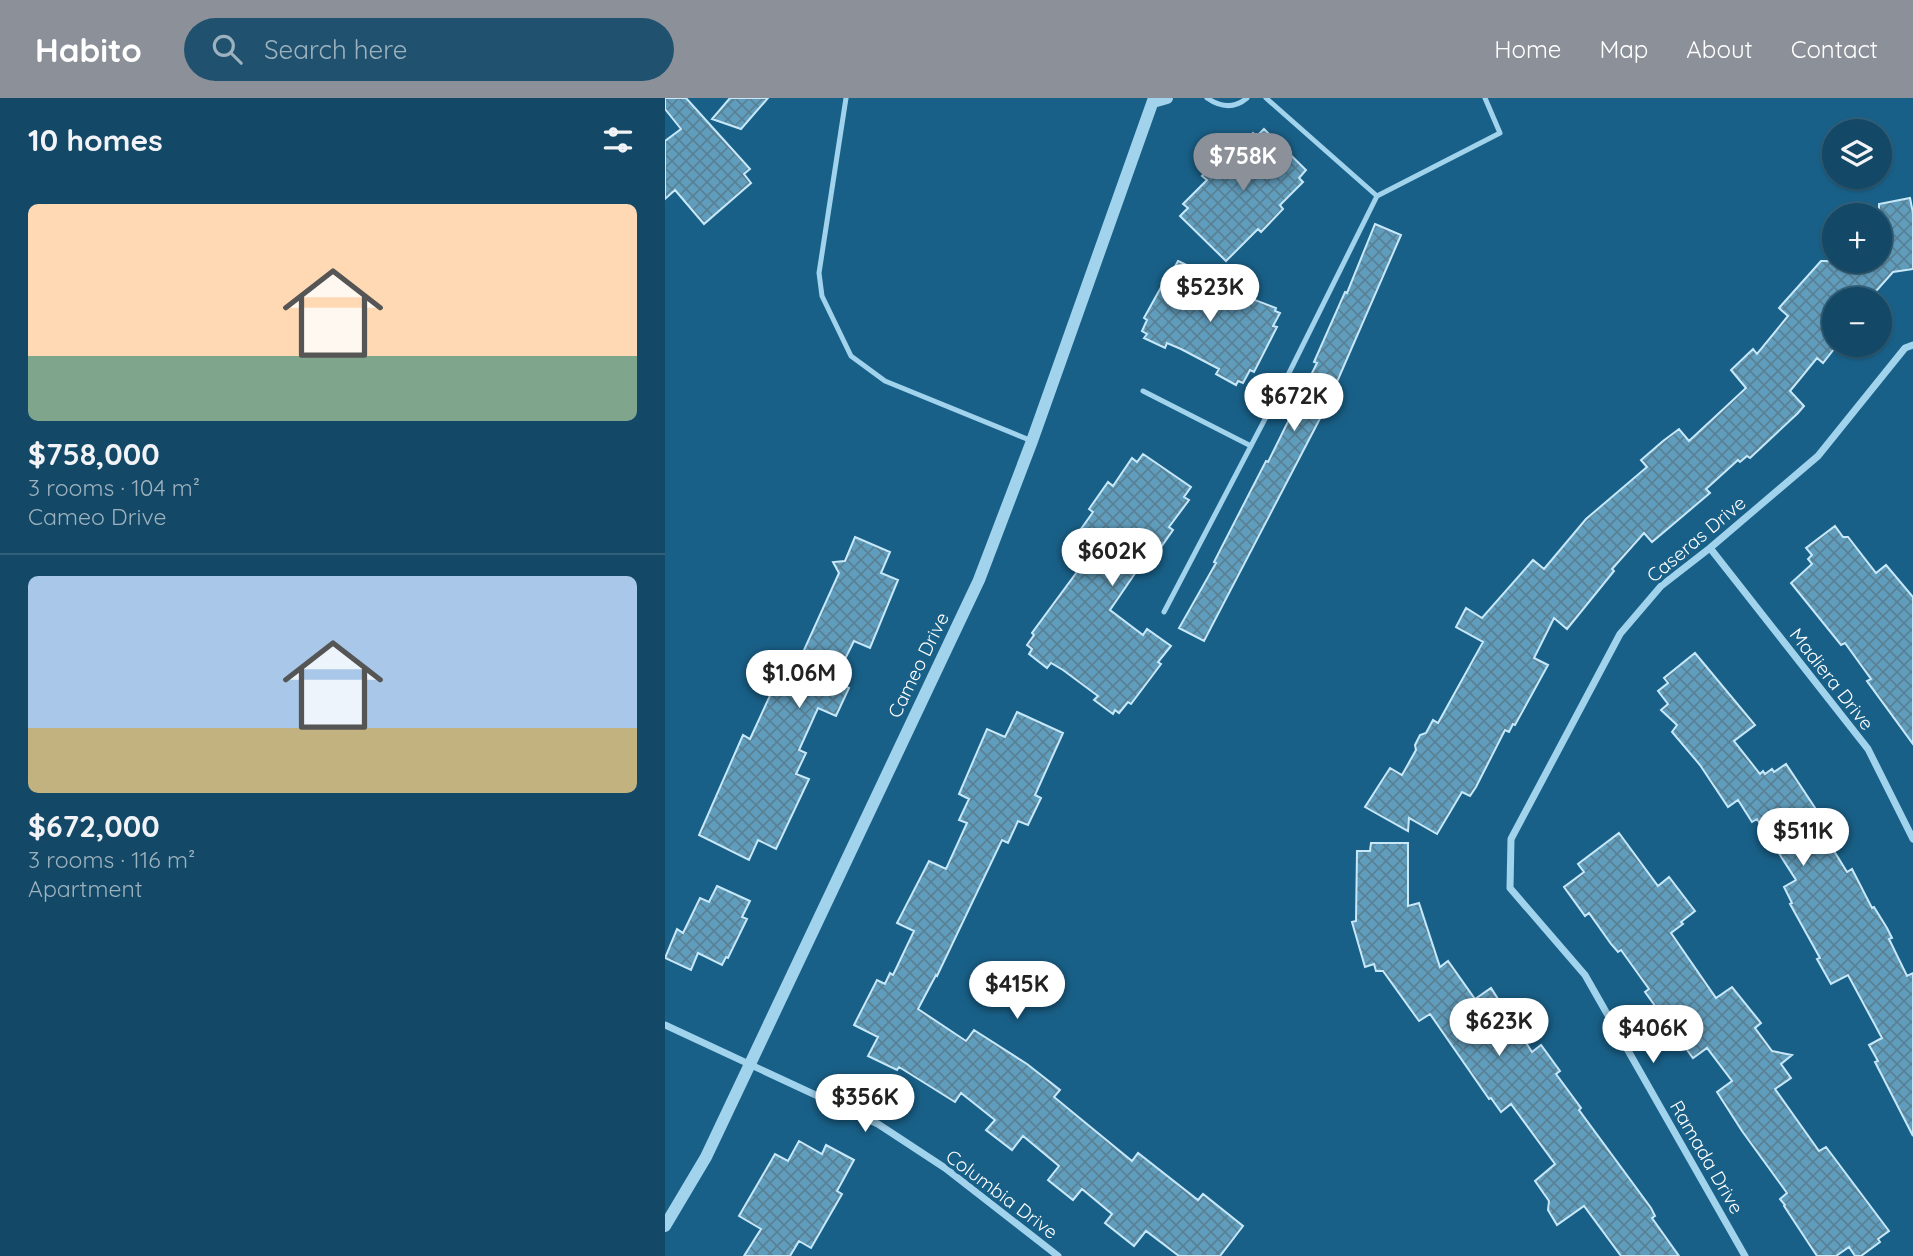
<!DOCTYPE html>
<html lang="en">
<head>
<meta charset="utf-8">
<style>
	:root { --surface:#134866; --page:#20526f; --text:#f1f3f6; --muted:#9db2bf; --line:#32607a; --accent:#8c9099 }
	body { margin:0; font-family:Quicksand,sans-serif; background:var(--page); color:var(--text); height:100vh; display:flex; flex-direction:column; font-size:26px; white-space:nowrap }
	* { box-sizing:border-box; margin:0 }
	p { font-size:23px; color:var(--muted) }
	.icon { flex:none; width:38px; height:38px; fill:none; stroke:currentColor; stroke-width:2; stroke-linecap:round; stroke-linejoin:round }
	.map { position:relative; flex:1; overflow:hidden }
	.sheet { display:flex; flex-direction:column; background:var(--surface); width:665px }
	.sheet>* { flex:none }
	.controls { position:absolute; left:1157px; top:21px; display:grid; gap:14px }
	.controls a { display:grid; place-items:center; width:70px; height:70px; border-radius:50%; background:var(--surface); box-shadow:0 2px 5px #0004,0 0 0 2px var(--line); font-size:35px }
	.price { position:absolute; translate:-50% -60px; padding:0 16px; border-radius:24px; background:#fff; color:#222; font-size:23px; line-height:46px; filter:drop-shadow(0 2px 4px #0008) }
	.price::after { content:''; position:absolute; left:50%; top:42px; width:21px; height:16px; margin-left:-10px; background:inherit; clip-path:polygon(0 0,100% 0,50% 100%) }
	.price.active { background:var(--accent); color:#fff }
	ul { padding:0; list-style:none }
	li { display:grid; align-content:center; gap:14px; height:371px; padding:0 28px }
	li+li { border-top:2px solid var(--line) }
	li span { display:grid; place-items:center; height:217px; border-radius:10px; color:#555 }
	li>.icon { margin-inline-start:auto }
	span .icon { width:126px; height:126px; fill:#fffc; stroke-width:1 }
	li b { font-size:30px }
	h2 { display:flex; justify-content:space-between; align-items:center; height:84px; padding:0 28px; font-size:30px }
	header { display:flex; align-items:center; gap:42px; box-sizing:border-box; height:98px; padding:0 35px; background:var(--accent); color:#fff }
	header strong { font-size:33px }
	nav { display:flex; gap:38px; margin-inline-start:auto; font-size:24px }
	.search { width:490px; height:63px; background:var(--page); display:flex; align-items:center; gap:18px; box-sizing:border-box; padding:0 24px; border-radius:38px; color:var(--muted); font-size:26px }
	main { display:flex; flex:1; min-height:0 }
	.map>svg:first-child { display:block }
	.building { fill:url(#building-cross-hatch); stroke:#c7e8f9; stroke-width:2 }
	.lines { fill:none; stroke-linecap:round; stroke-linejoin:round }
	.service { stroke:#a2d3ed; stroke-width:5 }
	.minor { stroke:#a2d3ed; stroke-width:7 }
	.tertiary { stroke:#a2d3ed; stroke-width:12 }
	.labels { text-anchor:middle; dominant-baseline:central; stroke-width:7; stroke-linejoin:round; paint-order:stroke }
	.street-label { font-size:19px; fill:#fff; stroke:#196088 }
</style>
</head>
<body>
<header>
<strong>Habito</strong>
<div class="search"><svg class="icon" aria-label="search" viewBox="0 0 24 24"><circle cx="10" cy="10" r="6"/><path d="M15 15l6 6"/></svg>Search here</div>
<nav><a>Home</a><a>Map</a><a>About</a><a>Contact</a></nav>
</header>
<main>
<section class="sheet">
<h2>10 homes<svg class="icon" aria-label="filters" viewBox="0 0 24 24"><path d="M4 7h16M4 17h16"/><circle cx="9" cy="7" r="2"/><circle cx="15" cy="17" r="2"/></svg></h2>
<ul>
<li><span style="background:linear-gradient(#ffd9b3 70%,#7fa58c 0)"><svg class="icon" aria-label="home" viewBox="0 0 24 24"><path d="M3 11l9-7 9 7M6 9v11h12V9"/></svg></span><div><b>$758,000</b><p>3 rooms · 104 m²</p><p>Cameo Drive</p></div></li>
<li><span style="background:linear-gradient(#a9c7e8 70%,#c2b280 0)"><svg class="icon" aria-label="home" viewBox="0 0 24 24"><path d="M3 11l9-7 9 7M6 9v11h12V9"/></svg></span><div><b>$672,000</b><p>3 rooms · 116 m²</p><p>Apartment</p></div></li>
</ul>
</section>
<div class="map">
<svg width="1248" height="1158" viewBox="0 0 1248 1158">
	<defs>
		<pattern id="building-cross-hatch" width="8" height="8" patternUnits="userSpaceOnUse" patternTransform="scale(1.75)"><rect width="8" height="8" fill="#609dbd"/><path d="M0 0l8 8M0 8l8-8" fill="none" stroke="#598195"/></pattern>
	</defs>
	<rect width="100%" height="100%" fill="#196088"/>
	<path class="building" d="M0,0H21L85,71L79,76L86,85L39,126L10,92L0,101V43L16,31L0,11Z
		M65,0H103L76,31L47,21Z
		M599,31L641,72L634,80L638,84L615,107L618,111L596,134L593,131L561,163L515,118L523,110L518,106L542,82L537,78L561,54L565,58L588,35L592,38Z
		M1245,100L1248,115V171L1228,174L1204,201H1169V251L1158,265L1152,260L1125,293L1139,308L1133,315L1085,360L1082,358L1075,364L1073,362L1041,391L1045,395L987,444L979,435L947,471L949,473L902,531L889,520L869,560L883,567L850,627L848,626L844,634L840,632L811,689L805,698L797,694L772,736L744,720L743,733L700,709L725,670L737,677L751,652L750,647L755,637L761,635L768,622L773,625L818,544L791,529L801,510L817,520L868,462L879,471L921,421L982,369L976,362L998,343L1014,331L1024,343L1081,290L1066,272L1088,251L1092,256L1123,218L1114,210L1156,163H1214V106Z
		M710,126L736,137L661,309L539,543L514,530L551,465L549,464L601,363L603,364L652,265L649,264L680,194L682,195Z
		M513,163L545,178L544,180L552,185L543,208L577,197L611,210L610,213L615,215L608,228L612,229L589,274L585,272L578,285L573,283L571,287L551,276L554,271L516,251L502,245L500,250L479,240L482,236L477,233L482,222L479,220L505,173L507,174Z
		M478,356L526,389L519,399L524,402L504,429L508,432L489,459L484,455L445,512L478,537L482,531L506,548L493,564L496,566L466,606L463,604L454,615L450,612L448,616L429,602L433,598L398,572L386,565L382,570L364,556L367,551L362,547L369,537L367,535L420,463L406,453L413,443L409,441L428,414L424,411L443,384L448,388L467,360L472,364Z
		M1170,428L1178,439H1183L1211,475L1221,467L1248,499V646L1202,583L1206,581L1180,545L1176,547L1126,485L1147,466L1143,461L1147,457L1141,450Z
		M190,439L225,454L216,475L233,482L205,550L189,543L169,583L184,590L171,618L153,610L134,652L141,655L131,676L144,681L111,751L93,742L84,762L34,737L78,637L85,641L119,567L130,572L174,475L168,464L180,463Z
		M1030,555L1090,627L1069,643L1095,676L1098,673L1100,676L1107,671L1109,674L1121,666L1164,731L1158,735L1182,774L1187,771L1207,810L1209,809L1222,830L1227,840L1224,841L1242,878L1248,875V1038L1210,964L1213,963L1204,947L1217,940L1183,877L1166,886L1152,861L1155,860L1125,806L1127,805L1119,789L1131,782L1092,721L1087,724L1073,702L1063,709L1035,667L1007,634L1012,627L996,612L1003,606L993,593L1003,585L999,580Z
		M352,614L398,635L370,697L376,700L363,727L353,723L343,745L337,742L272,878L271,877L253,911L301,943L309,932L362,966L395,992L389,999L467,1063L473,1055L533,1102L538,1096L578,1128L555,1158H514L481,1133L469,1148L440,1125L447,1116L417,1091L408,1102L383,1082L394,1068L358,1038L347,1052L321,1032L330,1022L296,995L290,1004L234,969L232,972L203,958L213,939L189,927L212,882L220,886L225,875L228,877L249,833L232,825L264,763L281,771L302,725L294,722L304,701L294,696L322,631L340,639Z
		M954,735L993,788L1004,779L1030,813L1016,824L1018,826L1006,835L1051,900L1067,889L1096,925L1090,930L1107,953L1127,957L1116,966L1126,980L1110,991L1154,1053L1161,1049L1224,1133L1213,1141L1215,1144L1196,1158H1190L1184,1149L1171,1158H1152L1119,1108L1120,1107L1115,1101L1122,1095L1077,1033L1052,994L1067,983L1042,950L1028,960L980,894L984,891L956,852L953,854L946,846L924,815L920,818L899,789L919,774L913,766Z
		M706,745H743V808L754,805L775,869L783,863L810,901L826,890L867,954L876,947L895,973L891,976L916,1010L914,1012L986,1110L990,1118L987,1120L1014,1158H956L919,1108L892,1127L883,1112L884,1103L870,1083L890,1066L846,1006L836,1014L826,1000L824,1001L765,916L754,923L718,873H711L709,866L700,869L687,824L691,823L692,753H705Z
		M52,788L85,803L77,819L82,821L63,860L61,859L57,867L33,855L26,872L0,860L12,831L18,835L35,800L44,804Z
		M134,1043L157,1056L161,1047L189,1062L172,1093L177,1096L146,1150L134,1143L125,1158H79L96,1131L74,1118L110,1056L123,1063Z"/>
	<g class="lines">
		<path class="service" d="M181,0L154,175L157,198L186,258L220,283L367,343
			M542,0C555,9 569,11 582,0
			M601,0L712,98L835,35L820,0
			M478,293L586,348
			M499,514L622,279L712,98"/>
		<path class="minor" d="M1045,450L1203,651L1248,741
			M0,927L213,1026L280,1070L393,1158
			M1080,1158L920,877L845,790L846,741L955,536L996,488L1045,450L1153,358L1240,250L1248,247"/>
		<path class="tertiary" d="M488,4L502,0
			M0,1128L41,1059L314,482L367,343L489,0"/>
	</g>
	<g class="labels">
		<g class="street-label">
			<text transform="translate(1031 441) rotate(-40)">Caseras Drive</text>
			<text transform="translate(253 567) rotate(-64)">Cameo Drive</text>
			<text transform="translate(1167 581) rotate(52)">Madiera Drive</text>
			<text transform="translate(1042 1059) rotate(60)">Ramada Drive</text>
			<text transform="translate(337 1096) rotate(37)">Columbia Drive</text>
		</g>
	</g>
</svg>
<div class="controls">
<a><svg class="icon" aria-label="layers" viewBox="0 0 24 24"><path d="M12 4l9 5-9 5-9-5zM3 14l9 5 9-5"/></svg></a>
<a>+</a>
<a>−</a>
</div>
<b class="price active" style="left:578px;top:95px">$758K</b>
<b class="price" style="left:545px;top:226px">$523K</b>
<b class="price" style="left:629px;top:335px">$672K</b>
<b class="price" style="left:447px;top:490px">$602K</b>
<b class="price" style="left:134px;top:612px">$1.06M</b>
<b class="price" style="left:1138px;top:770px">$511K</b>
<b class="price" style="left:352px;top:923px">$415K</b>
<b class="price" style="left:834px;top:960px">$623K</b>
<b class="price" style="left:988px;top:967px">$406K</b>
<b class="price" style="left:200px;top:1036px">$356K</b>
</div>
</main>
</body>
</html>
